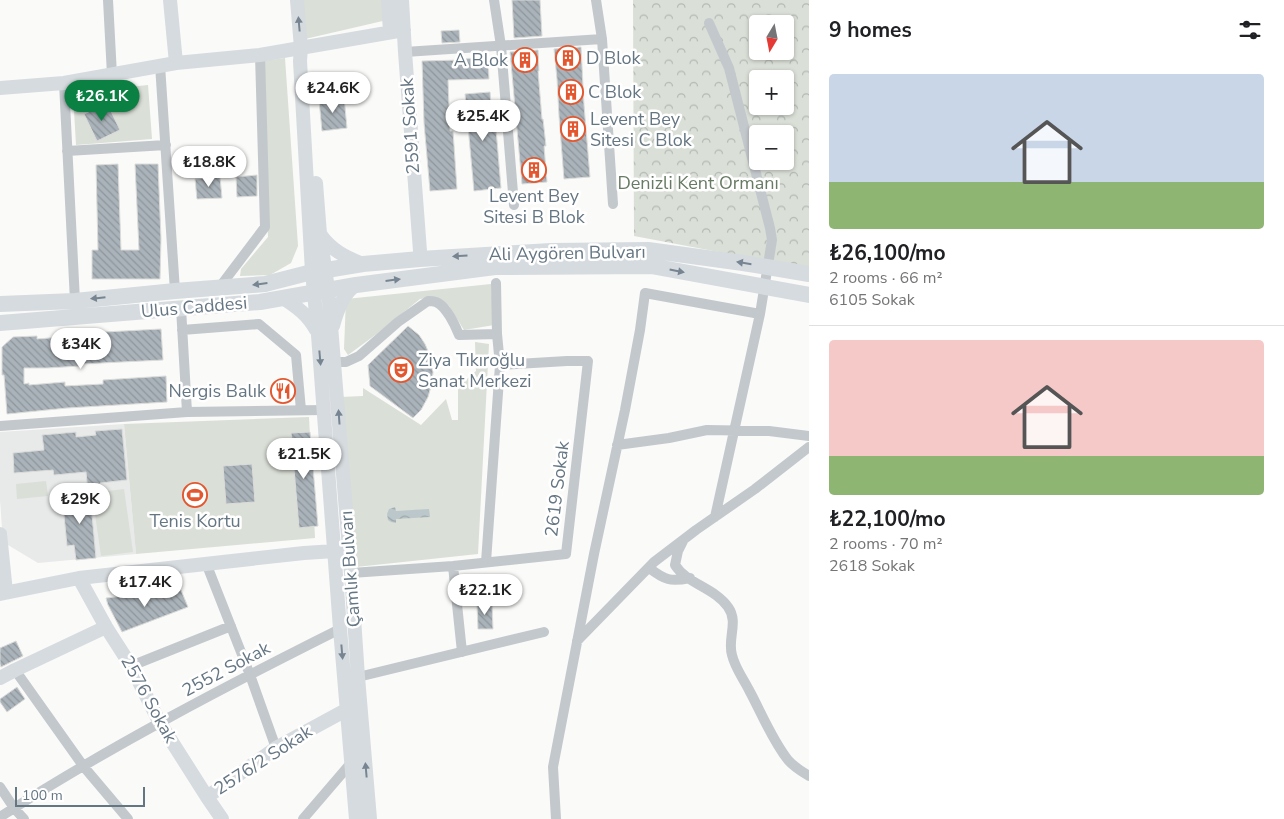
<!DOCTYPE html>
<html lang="en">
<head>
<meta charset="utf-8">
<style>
	:root { --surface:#fff; --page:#f2f2f2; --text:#202124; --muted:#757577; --line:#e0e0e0; --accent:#0b8043 }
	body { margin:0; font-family:"Nunito Sans",sans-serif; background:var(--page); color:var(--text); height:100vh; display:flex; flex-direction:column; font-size:19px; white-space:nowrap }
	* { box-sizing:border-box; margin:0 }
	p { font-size:16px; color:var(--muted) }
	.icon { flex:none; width:28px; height:28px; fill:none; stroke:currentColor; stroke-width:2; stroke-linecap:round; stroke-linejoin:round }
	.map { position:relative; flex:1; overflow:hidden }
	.drawer { display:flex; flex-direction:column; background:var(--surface); width:475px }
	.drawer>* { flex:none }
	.needle { width:32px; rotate:190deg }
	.tools { position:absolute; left:749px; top:15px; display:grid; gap:10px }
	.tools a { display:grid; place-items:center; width:45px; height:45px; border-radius:5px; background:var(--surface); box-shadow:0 1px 4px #0004; font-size:25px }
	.scale { position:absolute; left:15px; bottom:12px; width:130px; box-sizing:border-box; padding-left:5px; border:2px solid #657683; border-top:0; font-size:14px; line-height:18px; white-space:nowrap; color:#657683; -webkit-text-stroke:4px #fff; paint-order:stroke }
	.price { position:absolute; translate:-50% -42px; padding:0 11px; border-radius:18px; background:#fff; color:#222; font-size:16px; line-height:32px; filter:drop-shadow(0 1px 2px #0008) }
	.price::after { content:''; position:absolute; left:50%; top:30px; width:15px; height:11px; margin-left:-8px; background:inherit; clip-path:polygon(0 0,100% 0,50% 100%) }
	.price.current { background:var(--accent); color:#fff }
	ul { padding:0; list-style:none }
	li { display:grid; align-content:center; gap:10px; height:265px; padding:0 20px }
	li+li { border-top:1px solid var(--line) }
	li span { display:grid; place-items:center; height:155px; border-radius:5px; color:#555 }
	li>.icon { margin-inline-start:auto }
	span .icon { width:90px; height:90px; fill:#fffc; stroke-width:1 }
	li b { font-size:21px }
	h2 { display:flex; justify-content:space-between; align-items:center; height:60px; padding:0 20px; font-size:21px }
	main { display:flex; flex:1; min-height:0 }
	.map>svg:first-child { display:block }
	.built { fill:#e8e9e9 }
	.green { fill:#dadfd7 }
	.forest { fill:url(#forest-crowns); fill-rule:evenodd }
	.water { fill:url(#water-waves) }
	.building { fill:url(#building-back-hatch); stroke:#dcdcda }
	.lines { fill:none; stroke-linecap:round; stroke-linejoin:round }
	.street { stroke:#c3c8cc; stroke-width:10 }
	.secondary { stroke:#d6dbdf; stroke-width:14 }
	.primary { stroke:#d6dbdf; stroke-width:16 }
	.oneway { fill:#768591 }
	.labels { text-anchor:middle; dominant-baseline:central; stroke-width:5; stroke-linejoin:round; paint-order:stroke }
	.poi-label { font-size:18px; fill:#657683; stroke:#fff; text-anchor:start }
	.street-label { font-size:18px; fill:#657683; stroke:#fff }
	.park-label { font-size:18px; fill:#687a64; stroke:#fff }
</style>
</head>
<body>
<main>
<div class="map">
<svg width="809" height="819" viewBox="0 0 809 819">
	<defs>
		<pattern id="forest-crowns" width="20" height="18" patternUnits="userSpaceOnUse" patternTransform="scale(1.25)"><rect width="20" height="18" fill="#dadfd7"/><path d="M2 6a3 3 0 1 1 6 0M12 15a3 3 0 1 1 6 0" fill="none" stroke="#b4b9b4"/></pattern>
		<pattern id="water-waves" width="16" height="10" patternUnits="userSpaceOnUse" patternTransform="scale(1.25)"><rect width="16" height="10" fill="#bbc7cb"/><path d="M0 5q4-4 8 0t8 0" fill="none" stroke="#9ca6aa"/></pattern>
		<pattern id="building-back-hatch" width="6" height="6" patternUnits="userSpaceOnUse" patternTransform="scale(1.25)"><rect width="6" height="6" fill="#aab3b9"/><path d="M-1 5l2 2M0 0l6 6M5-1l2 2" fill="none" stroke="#8e969c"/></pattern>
	</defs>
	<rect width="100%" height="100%" fill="#fafaf8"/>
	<path class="built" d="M124,424L136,554L38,563L3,542L0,500V432Z"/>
	<path class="green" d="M303,0H387V20L305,39Z
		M285,58L298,246L291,263L270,275L240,276L241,269L268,237L262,61Z
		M148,85L152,139L76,145L73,93Z
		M491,284L494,325L464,330L449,306L435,297L420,299L378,333L348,355L344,349L346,299Z
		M475,342L489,344L478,554L356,567L341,397L363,396V388L421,425L446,399L452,420H458V387L476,371Z
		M309,417L315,538L136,554L124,424Z
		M46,481L48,496L17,499L16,484Z
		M124,489L133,552L101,556L92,493Z"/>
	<path class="forest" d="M633,0H809V269L634,236ZM758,24H785V51H758ZM758,79H785V106H758ZM758,134H785V161H758Z"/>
	<path class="water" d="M395,507L396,511L429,509L430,517L396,519V523L391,522L388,520L387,514L389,509Z"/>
	<path class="building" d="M512,0H540L542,36L514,38Z
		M459,30L460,42L442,43L441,31Z
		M581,47L584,105L590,177L564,179L559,116L557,79L554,49Z
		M538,50L539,71H538L542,119H543L546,146H544L547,182L522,184L510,52Z
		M488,57L489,79L448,80L450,131H453L457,189L430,191L424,123L422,61L460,60V59Z
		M490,92L493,129H496L501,188L474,191L465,94Z
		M344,97L347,128L322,131L319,100Z
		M107,103L120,130L97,141L84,114Z
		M118,164L121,250H139L135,164H158L161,239L160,279H92V250H98L96,165Z
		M257,175V196L237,197L236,177Z
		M220,177L222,198L197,199L195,179Z
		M408,326L419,335L425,344L431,358L433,372L432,383L428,397L421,410L413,418L370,386L368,365Z
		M161,329L163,360L80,364V366L47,368H24V384L29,383V385L65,382V386L103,384V380L166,376L167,402L67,408L7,414L4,375H2V347L13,337L37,336V339L86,335V333Z
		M122,429L127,480L100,483V491L88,492L86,472L54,475L53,470L14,473L13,453L44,450L42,435L76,432V437L96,435L95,431Z
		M310,432L318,526L299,528L291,433Z
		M252,464L255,502L226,504L223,466Z
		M90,493L96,558L76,560L74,545L67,546L62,495Z
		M181,590L188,607L122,632L108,605L106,598Z
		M477,604H492L493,629H478Z
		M16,641L23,656L1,667L0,664V648Z
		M17,687L25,699L7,712L0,702V699Z"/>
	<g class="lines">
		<path class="street" d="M108,0L112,75
			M494,0L501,46L514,205
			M596,0L602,39L613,204
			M709,23L729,68L770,228L772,240L760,314
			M405,52L602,39
			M160,65L175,291
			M64,83L75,301
			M67,151L166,145
			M219,288L265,227L260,55
			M181,308L187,412
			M182,330L259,324L296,355L301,410
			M334,362H346L359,356L398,322L428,301C430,301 433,301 436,302C446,306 455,325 459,335L497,334
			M0,426L187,412L324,410
			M617,445L669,438L707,430L769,431L809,436
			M683,541L678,551L675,565C687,584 715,588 728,607C739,622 727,639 732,655C735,668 743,678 749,690C761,712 772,740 788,760C794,767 801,771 809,776
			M486,562L500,365L497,334L496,283
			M206,563L250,675L276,748
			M453,566L462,652
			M649,568C665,580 670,582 690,578
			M351,573L453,566L566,554L588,361H567L500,365
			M577,641L654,562L696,530L755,489L809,447
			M131,666L231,626
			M15,670L84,767L128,819
			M358,677L544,632
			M0,787L14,808L24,819
			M0,817C109,747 224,687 340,629
			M303,819L351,763
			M556,819L553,767L594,554L625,410L640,330L645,293L760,314L715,517"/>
		<path class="secondary" d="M170,0L176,63
			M297,0L301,48L300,61L312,272L318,335L340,629L356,819
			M388,0L390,32
			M402,0L405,52L420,251
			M0,88L64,83L176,63L260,55L404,30
			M316,183L320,234L328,289L338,412L351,573L358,677L370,819
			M320,234C331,250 345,257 363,264
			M283,298C297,307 308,315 316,330
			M333,326C337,311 343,293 356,285
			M0,534L6,592
			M79,578L106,627L131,666L160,723L207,797L222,819
			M0,594L79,578L304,553L335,551L342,552
			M0,678L15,670L106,627
			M207,797L276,748L346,710"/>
		<path class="primary" d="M0,304L75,301L175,291L265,284L308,273L363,264L420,259L551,251L648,250L743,263L809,274
			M0,323L260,302L356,285L495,267L651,266L809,295"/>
	</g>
	<defs><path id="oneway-solid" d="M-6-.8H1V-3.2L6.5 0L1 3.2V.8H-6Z" transform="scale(1.25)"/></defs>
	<g class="oneway">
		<use href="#oneway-solid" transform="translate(299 24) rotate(-95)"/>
		<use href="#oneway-solid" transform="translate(460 256) rotate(177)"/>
		<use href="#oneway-solid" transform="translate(744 263) rotate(-171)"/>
		<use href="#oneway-solid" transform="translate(677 271) rotate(11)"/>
		<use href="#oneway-solid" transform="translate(393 280) rotate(-7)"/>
		<use href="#oneway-solid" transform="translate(260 284) rotate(173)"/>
		<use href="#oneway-solid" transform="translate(98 298) rotate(174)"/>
		<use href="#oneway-solid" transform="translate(320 358) rotate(85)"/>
		<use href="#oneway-solid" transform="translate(339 417) rotate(-94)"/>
		<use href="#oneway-solid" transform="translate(342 652) rotate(85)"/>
		<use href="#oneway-solid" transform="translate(366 770) rotate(-95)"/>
	</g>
	<defs>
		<symbol id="building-ring" viewBox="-11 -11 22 22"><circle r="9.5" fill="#fff" stroke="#e4572e" stroke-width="1.5"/><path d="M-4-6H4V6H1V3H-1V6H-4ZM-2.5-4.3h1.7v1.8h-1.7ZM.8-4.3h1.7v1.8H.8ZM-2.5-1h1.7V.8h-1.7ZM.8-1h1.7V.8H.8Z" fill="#e4572e"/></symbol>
		<symbol id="theatre-ring" viewBox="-11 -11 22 22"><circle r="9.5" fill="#fff" stroke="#e4572e" stroke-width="1.5"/><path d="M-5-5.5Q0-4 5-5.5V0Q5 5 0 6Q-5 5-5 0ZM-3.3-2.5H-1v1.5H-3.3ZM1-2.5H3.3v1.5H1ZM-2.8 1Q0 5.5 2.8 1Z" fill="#e4572e"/></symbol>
		<symbol id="restaurant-ring" viewBox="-11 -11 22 22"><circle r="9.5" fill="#fff" stroke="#e4572e" stroke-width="1.5"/><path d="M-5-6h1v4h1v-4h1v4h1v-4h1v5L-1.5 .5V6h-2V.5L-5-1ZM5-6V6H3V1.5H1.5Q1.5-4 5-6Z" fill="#e4572e"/></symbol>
		<symbol id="stadium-ring" viewBox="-11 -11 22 22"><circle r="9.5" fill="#fff" stroke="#e4572e" stroke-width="1.5"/><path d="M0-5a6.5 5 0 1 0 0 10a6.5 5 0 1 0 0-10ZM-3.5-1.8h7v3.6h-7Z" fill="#e4572e"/></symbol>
	</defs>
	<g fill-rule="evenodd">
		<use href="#building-ring" x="554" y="44" width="28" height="28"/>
		<use href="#building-ring" x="511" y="46" width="28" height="28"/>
		<use href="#building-ring" x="557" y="78" width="28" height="28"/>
		<use href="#building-ring" x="559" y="115" width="28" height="28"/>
		<use href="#building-ring" x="520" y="156" width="28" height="28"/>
		<use href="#theatre-ring" x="387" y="356" width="28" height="28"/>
		<use href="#restaurant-ring" x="269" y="377" width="28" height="28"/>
		<use href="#stadium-ring" x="181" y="481" width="28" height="28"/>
	</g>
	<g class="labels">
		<g class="poi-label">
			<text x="586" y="58">D Blok</text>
			<text x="508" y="60" text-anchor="end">A Blok</text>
			<text x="588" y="92">C Blok</text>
			<text x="590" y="119">Levent Bey<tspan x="590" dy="21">Sitesi C Blok</tspan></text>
			<text x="534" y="196" text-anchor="middle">Levent Bey<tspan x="534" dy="21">Sitesi B Blok</tspan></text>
			<text x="418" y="360">Ziya Tıkıroğlu<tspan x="418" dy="21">Sanat Merkezi</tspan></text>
			<text x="266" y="391" text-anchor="end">Nergis Balık</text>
			<text x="195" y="521" text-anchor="middle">Tenis Kortu</text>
		</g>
		<g class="street-label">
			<text transform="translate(410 126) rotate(-94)">2591 Sokak</text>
			<text transform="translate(567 253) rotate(-1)">Ali Aygören Bulvarı</text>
			<text transform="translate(194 307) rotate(-5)">Ulus Caddesi</text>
			<text transform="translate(557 489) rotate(-83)">2619 Sokak</text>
			<text transform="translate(350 569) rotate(-94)">Çamlık Bulvarı</text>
			<text transform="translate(226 669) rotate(-28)">2552 Sokak</text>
			<text transform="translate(149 699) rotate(61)">2576 Sokak</text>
			<text transform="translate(263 760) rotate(-33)">2576/2 Sokak</text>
		</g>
		<g class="park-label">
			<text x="698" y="183">Denizli Kent Ormanı</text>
		</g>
	</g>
</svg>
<div class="tools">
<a><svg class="needle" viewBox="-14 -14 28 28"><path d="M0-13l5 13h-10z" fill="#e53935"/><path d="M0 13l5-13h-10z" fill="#757577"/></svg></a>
<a>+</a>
<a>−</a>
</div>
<div class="scale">100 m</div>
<b class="price" style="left:333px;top:114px">₺24.6K</b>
<b class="price current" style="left:102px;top:122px">₺26.1K</b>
<b class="price" style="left:483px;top:142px">₺25.4K</b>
<b class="price" style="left:209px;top:188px">₺18.8K</b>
<b class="price" style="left:81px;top:370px">₺34K</b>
<b class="price" style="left:304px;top:480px">₺21.5K</b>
<b class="price" style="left:80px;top:525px">₺29K</b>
<b class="price" style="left:145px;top:608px">₺17.4K</b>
<b class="price" style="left:485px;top:616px">₺22.1K</b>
</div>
<section class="drawer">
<h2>9 homes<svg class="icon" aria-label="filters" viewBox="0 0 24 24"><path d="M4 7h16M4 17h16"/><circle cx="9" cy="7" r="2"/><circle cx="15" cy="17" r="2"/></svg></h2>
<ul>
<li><span style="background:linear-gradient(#c9d6e8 70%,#8fb573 0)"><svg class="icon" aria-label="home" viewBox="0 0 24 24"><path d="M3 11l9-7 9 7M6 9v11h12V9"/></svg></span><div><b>₺26,100/mo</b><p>2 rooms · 66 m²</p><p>6105 Sokak</p></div></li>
<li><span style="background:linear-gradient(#f6c9c9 75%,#8fb573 0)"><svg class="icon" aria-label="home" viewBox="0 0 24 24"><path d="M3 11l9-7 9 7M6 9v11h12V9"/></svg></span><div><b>₺22,100/mo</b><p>2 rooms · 70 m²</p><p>2618 Sokak</p></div></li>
</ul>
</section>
</main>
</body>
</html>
